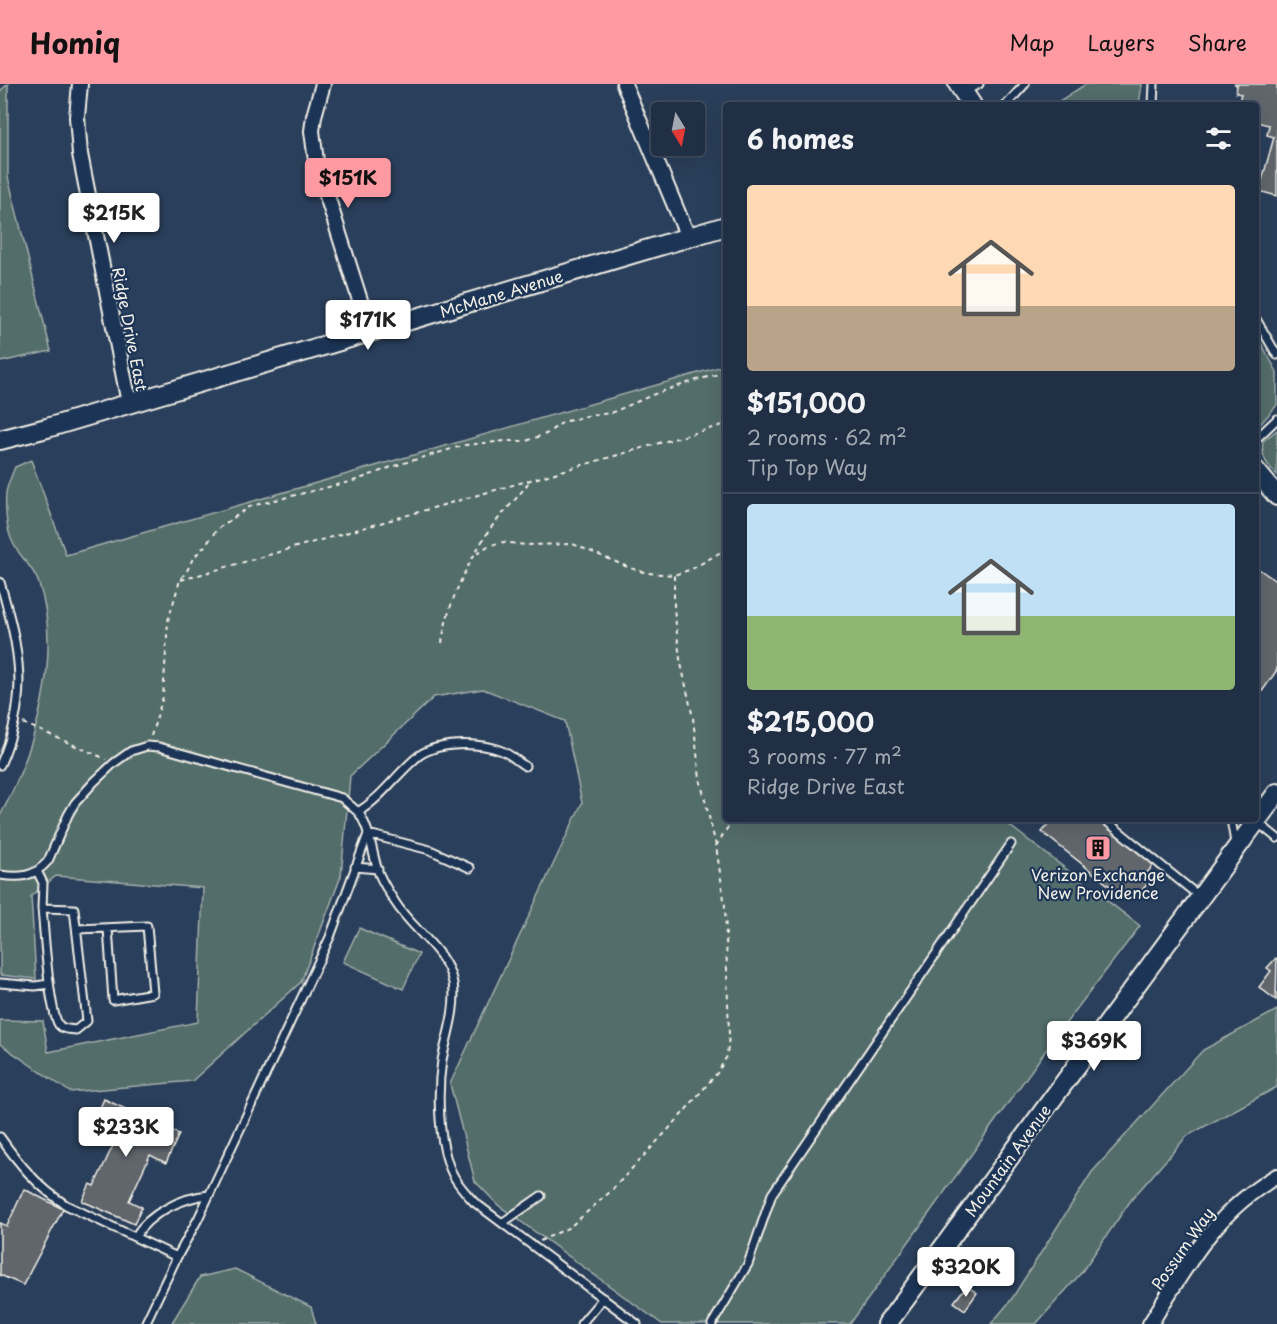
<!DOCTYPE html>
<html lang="en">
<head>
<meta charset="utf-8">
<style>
	:root { --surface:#202f44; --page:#28374b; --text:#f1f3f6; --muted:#a2a9b2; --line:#3d4a5d; --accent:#ff9aa2 }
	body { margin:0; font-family:"Playpen Sans",sans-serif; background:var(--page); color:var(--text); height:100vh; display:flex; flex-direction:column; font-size:22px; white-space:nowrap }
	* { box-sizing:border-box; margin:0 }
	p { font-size:20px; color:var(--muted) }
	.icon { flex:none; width:33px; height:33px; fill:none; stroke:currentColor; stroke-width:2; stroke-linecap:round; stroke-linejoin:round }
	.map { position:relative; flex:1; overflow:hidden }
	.side { position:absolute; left:723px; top:18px; width:536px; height:720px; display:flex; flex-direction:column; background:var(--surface); border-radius:6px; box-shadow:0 6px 24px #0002,0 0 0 2px var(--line) }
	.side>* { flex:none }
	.needle { width:39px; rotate:170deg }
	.controls { position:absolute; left:651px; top:18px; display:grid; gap:12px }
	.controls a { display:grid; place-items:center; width:54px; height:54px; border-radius:6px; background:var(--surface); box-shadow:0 6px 24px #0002,0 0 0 2px var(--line); font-size:30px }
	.price { position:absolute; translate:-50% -51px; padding:0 14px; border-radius:6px; background:#fff; color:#222; font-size:20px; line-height:39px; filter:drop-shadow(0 2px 3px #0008) }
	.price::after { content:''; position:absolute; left:50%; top:36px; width:18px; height:14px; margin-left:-9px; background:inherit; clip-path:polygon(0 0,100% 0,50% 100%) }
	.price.current { background:var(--accent); color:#111 }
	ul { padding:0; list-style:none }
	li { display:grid; align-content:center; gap:12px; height:318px; padding:0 24px }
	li+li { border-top:2px solid var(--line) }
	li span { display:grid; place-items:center; height:186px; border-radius:6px; color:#555 }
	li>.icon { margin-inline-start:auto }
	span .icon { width:108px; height:108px; fill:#fffc; stroke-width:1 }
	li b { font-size:26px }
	h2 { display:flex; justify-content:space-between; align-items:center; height:72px; padding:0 24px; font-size:26px }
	header { display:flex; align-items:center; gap:36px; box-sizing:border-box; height:84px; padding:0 30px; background:var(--accent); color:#111 }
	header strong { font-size:28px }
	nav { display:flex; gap:33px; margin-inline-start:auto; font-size:21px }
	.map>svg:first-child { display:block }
	.green { fill:#526d6b; stroke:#a3afaa; stroke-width:1.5 }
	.building { fill:#60666c; stroke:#f4f1e8; stroke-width:1.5 }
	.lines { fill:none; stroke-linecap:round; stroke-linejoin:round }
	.lane-casing { stroke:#f4f1e8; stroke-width:11 }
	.street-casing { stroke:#f4f1e8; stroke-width:18 }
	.secondary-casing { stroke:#f4f1e8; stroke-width:22 }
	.path { stroke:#f4f1e8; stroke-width:2; stroke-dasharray:4.5 4.5; stroke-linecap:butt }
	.lane { stroke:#1d3557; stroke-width:7 }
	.street { stroke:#1d3557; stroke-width:14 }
	.secondary { stroke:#1d3557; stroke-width:18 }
	.labels { text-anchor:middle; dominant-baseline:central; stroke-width:4.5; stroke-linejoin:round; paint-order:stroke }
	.street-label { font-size:16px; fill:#f4f1e8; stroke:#1d3557 }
	.poi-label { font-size:16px; fill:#f4f1e8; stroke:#1d3557 }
</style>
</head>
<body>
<header>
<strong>Homiq</strong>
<nav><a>Map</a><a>Layers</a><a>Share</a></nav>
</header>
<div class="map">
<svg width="1277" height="1240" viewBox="0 0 1277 1240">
	<rect width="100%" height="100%" fill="#2a3f5b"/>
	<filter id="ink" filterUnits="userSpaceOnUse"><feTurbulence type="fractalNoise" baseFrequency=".0167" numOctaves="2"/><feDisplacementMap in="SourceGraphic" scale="12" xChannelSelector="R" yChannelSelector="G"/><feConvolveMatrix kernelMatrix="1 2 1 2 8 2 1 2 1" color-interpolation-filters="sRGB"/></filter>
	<g filter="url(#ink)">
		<path class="green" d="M8,0V93L51,267L0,278V7Z
			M1086,0H1142L1139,21H1053Z
			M1256,250L1277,288V321L1256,345Z
			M726,281V735H1001L1140,842L1056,952L850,1240H662L498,1121L475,1097L450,1000L582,719L565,637L483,605L434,613L350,692L341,792L301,898L192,997L70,1008L0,960V936L43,937L48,968L198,938L203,804L56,792L31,812L36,895L0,891V732C35,667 64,570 38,497C33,483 19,472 13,459C6,446 5,424 6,409C7,401 12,391 15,383L31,376L66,471Z
			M1277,346V391C1266,380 1261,373 1263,357Z
			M359,844L419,870L403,905L343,878Z
			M1277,926V1003L1187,1052L1131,1116L1081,1189L1036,1240H991L1011,1216L1092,1088L1203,966Z
			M235,1185L311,1223L316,1240H171L200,1193Z"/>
		<path class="building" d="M1235,0H1277V112L1259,107L1274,53L1267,51L1269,41L1256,38V21H1238L1241,10L1236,9L1237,2Z
			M1256,483L1277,498V586L1256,616Z
			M1052,735H1097L1154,780L1147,789L1152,794L1139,810L1134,806L1126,815L1042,748Z
			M1276,874L1277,875L1276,916L1259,903L1271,887L1267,884Z
			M104,1015L179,1050L166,1079L150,1071L129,1117L142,1123L134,1140L82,1117L90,1100L94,1102L116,1055L91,1044Z
			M24,1105L63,1125L23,1201L0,1191V1139L7,1142Z
			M968,1203L977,1209L965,1226L954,1218L964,1205L965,1207Z"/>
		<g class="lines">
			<defs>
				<path id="lane" d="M965,7L979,0
					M1006,21L1025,0
					M1153,21L1154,0
					M1256,235L1277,271
					M1256,355L1277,335
					M0,498C20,566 30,613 0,681
					M358,728C381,714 396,691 416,674C435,657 479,658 502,667C510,670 518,678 525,682
					M1104,735L1200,813
					M1231,735L1235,759
					M1257,738L1277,754
					M355,783L378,785
					M37,787L43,799L42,824
					M0,791C21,794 34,793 48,777L68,731L75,719L94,698L114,679L131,667L147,662L159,663L342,714C347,719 354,724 359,729C371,747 372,770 379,790C383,799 389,809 395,818C412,846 446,865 453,899C457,925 447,951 442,976C437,1008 438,1059 452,1089C457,1100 466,1109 474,1118L637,1240
					M42,824L74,825L87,937L76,946C70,945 63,946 59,941C49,928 44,845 42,824Z
					M77,845L147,842L153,909L113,916L108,844
					M0,899L35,902L49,900
					M0,1053C19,1080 38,1103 66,1121L177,1173
					M502,1139L541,1112
					M135,1153C149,1129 183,1113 209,1111
					M145,1240L177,1173L198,1135L330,853L368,750L430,766L470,784
					M581,1240L603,1214
					M712,1240L748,1180L772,1110L1011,760"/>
				<path id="street" d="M80,0L77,33L80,70L129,319
					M323,0L314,32L312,47L316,77L370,248
					M624,0L688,153
					M1150,1240C1187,1181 1214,1128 1277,1092"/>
				<path id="secondary" d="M958,0L972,21
					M0,356L47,344L726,142
					M1256,387L1277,412
					M887,1240L1277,709"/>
			</defs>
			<use href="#lane" class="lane-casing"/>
			<use href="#street" class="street-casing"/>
			<use href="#secondary" class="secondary-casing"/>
			<path class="path" d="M477,469L488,462L502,458L526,461L573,460L630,484L647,489L674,491L692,485L726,465
				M181,496L726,340
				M442,559C448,517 467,480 490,445C503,428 519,413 531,395
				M23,639L106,675
				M151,652L163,613L168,537L180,496L188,485L193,474L206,461L217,445L251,422L357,396L394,382L465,361L505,357H526L546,350L563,338L587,332L611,329L657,309L697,296L726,288
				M716,762L733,735
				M540,1157L570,1143L611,1107L677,1036L718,988L727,972L729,951L725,822L716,762L700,695L693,634L680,575L674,524V491"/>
			<use href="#lane" class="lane"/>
			<use href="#street" class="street"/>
			<use href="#secondary" class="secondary"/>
		</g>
	</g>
	<defs>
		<symbol id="building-square" viewBox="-11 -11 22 22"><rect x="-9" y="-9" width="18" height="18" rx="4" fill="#ff9aa2" stroke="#1d3557"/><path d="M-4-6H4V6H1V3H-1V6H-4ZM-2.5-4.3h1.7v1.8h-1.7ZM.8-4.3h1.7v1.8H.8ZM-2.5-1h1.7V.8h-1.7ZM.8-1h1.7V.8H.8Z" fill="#111"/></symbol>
	</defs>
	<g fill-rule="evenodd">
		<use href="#building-square" x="1083" y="749" width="30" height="30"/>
	</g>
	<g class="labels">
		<g class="street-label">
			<text transform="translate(501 209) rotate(-17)">McMane Avenue</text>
			<text transform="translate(131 245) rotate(79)">Ridge Drive East</text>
			<text transform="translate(1007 1076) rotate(-54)">Mountain Avenue</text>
			<text transform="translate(1182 1164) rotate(-55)">Possum Way</text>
		</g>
		<g class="poi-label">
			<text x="1098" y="790">Verizon Exchange<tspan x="1098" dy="18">New Providence</tspan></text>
		</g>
	</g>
</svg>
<div class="controls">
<a><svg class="needle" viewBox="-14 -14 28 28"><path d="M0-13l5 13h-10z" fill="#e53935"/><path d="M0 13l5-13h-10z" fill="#a2a9b2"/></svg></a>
</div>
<b class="price current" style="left:348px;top:125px">$151K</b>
<b class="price" style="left:114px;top:160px">$215K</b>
<b class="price" style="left:368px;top:267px">$171K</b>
<b class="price" style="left:1094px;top:988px">$369K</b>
<b class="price" style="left:126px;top:1074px">$233K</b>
<b class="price" style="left:966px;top:1214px">$320K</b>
<section class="side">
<h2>6 homes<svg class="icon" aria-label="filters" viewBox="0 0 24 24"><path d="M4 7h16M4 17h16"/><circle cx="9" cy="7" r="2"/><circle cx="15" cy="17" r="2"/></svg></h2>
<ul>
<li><span style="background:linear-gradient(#ffd9b3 65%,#b9a48a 0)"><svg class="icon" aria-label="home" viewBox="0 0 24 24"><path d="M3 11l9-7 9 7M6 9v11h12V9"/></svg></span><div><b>$151,000</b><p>2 rooms · 62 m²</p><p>Tip Top Way</p></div></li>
<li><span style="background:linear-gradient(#bfe0f5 60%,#8fb573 0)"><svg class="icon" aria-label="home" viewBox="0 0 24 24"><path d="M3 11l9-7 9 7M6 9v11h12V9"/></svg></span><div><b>$215,000</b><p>3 rooms · 77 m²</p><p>Ridge Drive East</p></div></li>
</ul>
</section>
</div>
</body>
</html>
